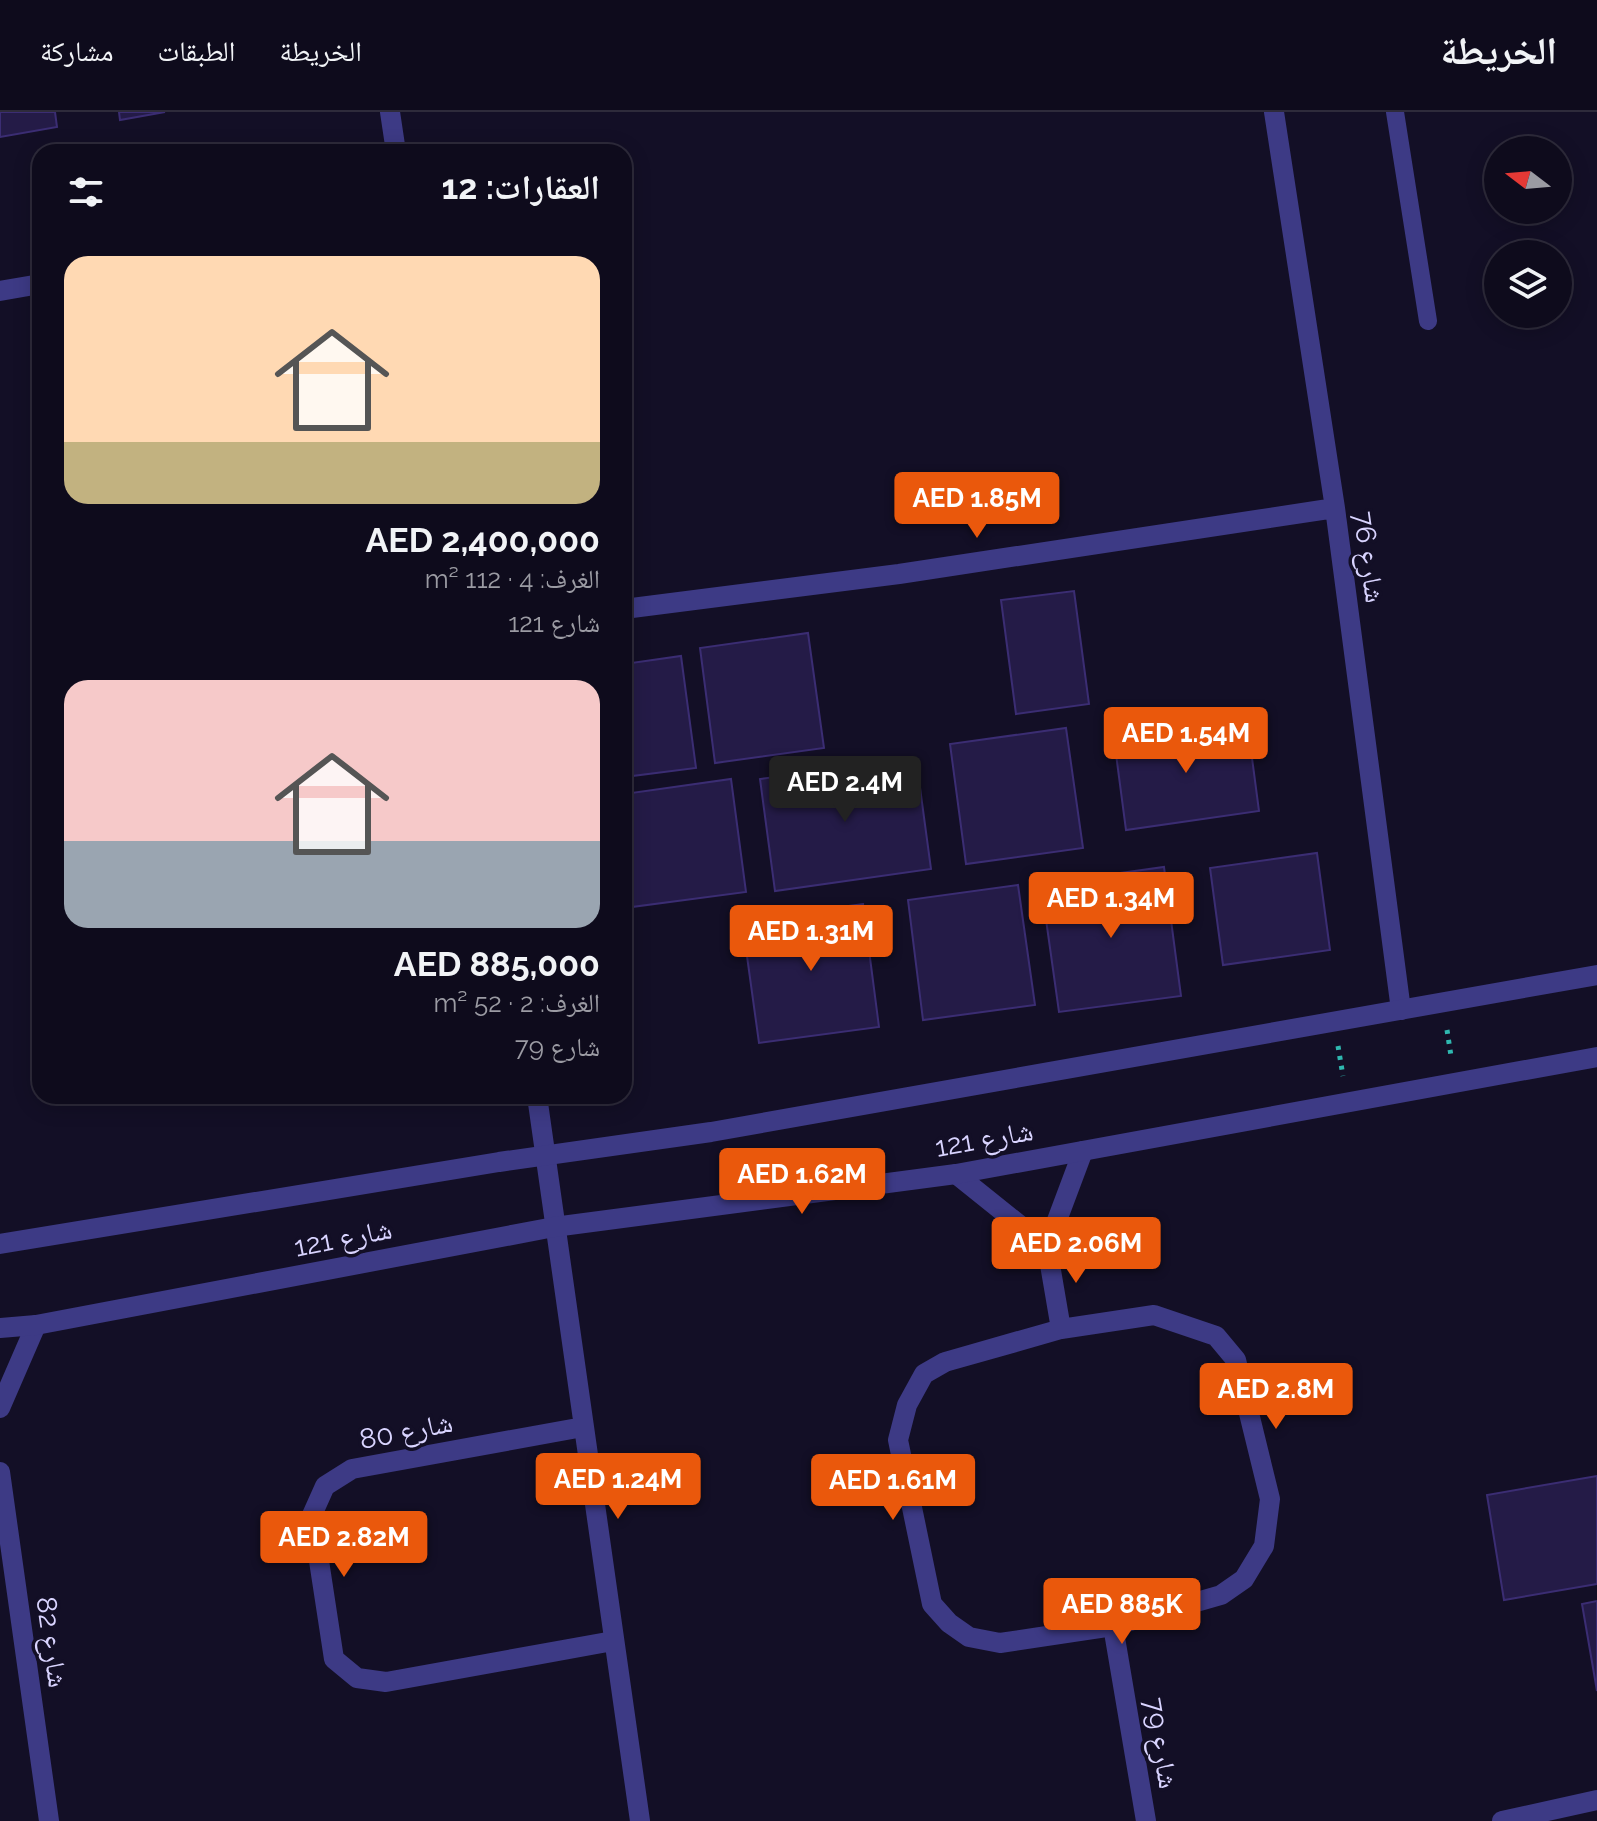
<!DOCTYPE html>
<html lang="ar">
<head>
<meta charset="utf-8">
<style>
	:root { --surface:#0e0b1c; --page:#1c1929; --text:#f1f3f6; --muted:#9b9ba3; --line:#2e2b3b; --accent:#ea580c }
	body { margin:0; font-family:Raleway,"Noto Naskh Arabic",sans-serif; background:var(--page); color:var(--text); direction:rtl; height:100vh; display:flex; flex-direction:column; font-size:30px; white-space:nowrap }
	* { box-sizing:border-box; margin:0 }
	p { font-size:26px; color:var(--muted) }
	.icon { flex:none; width:44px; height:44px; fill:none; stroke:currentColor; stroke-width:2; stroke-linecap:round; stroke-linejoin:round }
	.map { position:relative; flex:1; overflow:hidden; direction:ltr }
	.side { position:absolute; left:32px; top:32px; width:600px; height:960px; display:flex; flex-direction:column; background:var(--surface); border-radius:24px; box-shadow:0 4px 20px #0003,0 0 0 2px var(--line); direction:rtl }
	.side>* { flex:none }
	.needle { width:52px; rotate:286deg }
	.tools { position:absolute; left:1484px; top:24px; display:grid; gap:16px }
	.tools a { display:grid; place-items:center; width:88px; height:88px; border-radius:50%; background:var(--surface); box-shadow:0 4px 20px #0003,0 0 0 2px var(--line); font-size:40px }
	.price { position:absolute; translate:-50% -68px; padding:0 18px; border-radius:8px; background:var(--accent); color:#fff; font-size:26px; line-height:52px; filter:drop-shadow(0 2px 4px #0008) }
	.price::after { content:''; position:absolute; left:50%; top:48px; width:24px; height:18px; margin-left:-12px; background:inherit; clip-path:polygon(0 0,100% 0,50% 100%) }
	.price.active { background:#222; color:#fff }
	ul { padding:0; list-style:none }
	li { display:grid; align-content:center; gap:16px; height:424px; padding:0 32px }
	li span { display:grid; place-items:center; height:248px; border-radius:24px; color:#555 }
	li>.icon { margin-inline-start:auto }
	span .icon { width:144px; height:144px; fill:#fffc; stroke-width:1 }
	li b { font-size:34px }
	h2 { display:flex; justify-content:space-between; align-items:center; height:96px; padding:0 32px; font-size:34px }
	header { display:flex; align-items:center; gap:48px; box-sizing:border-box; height:112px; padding:0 40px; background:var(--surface); border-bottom:2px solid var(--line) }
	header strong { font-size:38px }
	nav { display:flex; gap:44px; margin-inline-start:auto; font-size:28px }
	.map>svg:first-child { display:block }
	.building { fill:#241b47; stroke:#3b2d73; stroke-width:2 }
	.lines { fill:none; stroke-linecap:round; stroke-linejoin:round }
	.path { stroke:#2fb8b0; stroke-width:5; stroke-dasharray:4 6; stroke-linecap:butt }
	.service { stroke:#3d3a85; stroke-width:18 }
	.minor { stroke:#3d3a85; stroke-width:20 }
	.tertiary { stroke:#3d3a85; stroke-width:20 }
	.labels { text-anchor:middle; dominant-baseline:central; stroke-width:7; stroke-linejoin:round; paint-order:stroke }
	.street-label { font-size:28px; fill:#d9d4ff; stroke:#130f26 }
</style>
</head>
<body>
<header>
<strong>الخريطة</strong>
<nav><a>الخريطة</a><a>الطبقات</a><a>مشاركة</a></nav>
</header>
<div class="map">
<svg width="1597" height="1709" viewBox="0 0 1597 1709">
	<rect width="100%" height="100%" fill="#130f26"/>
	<path class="building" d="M0,0H55L57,15L0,25Z
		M119,0H165L120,8Z
		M1074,479L1089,592L1016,602L1001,488Z
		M808,521L824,636L715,651L700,536Z
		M681,544L696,656L624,665V552Z
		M1247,608L1259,699L1126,718L1114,627Z
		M1066,616L1083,736L966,752L950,632Z
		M916,646L931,757L775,779L760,667Z
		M731,667L746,780L624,796V682Z
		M1317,741L1330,838L1223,853L1210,756Z
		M1164,755L1181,884L1059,900L1041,772Z
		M1018,773L1035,893L923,908L908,788Z
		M863,792L879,915L759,931L742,808Z
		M1597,1364V1472L1504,1488L1487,1383Z
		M1597,1489V1579L1582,1492Z"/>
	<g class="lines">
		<path class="path" d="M1447,918L1451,944
			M1338,934L1343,964"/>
		<path class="service" d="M1395,0L1428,209"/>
		<path class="minor" d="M390,0L396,40
			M1274,0L1335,396L1401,898
			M0,179L40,172
			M624,497L899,462L1335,396
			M537,984L640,1709
			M956,1062L1047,1135
			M1154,1203L1216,1224L1236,1248L1270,1387L1264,1434L1244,1467L1221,1483L1113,1514L1000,1531L969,1525L949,1511L932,1492L898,1328L907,1293L924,1262L945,1250L1061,1217Z
			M1061,1217L1047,1135L1083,1039
			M0,1296L36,1213
			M583,1315L352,1357L325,1374L312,1403L334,1547L357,1566L386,1570L613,1529
			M0,1360L49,1709
			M1113,1514L1146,1709
			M1502,1709L1597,1688"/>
		<path class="tertiary" d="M0,1132L499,1050L711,1020L1597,863
			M0,1216L36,1213L554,1115L956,1062L1597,945"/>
	</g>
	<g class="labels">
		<g class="street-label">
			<text transform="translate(1369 445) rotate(82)">شارع 76</text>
			<text transform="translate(984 1027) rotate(-10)">شارع 121</text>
			<text transform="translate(343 1126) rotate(-11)">شارع 121</text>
			<text transform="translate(406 1319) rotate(-11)">شارع 80</text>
			<text transform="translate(52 1530) rotate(82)">شارع 82</text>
			<text transform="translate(1161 1631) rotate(80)">شارع 79</text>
		</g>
	</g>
</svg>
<div class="tools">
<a><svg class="needle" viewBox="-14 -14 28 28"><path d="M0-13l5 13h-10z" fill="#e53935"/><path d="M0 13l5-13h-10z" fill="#9b9ba3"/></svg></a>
<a><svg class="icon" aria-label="layers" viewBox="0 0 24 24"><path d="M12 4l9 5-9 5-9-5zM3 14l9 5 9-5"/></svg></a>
</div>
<b class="price" style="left:977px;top:428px">AED 1.85M</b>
<b class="price" style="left:1186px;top:663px">AED 1.54M</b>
<b class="price active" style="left:845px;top:712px">AED 2.4M</b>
<b class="price" style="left:1111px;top:828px">AED 1.34M</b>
<b class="price" style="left:811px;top:861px">AED 1.31M</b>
<b class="price" style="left:802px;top:1104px">AED 1.62M</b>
<b class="price" style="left:1076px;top:1173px">AED 2.06M</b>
<b class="price" style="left:1276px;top:1319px">AED 2.8M</b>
<b class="price" style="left:618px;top:1409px">AED 1.24M</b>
<b class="price" style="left:893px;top:1410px">AED 1.61M</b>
<b class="price" style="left:344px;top:1467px">AED 2.82M</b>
<b class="price" style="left:1122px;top:1534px">AED 885K</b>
<section class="side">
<h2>العقارات: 12<svg class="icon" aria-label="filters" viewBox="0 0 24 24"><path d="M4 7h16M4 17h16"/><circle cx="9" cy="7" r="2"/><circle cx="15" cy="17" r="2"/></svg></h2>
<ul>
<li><span style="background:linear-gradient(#ffd9b3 75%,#c2b280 0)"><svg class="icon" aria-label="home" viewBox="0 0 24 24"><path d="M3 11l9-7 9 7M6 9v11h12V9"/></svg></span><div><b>AED 2,400,000</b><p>الغرف: 4 · 112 m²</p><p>شارع 121</p></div></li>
<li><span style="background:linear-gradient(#f6c9c9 65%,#9aa5b1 0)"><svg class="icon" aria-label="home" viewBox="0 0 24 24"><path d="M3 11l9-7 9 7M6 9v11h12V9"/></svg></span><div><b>AED 885,000</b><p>الغرف: 2 · 52 m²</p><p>شارع 79</p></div></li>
</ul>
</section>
</div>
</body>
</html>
